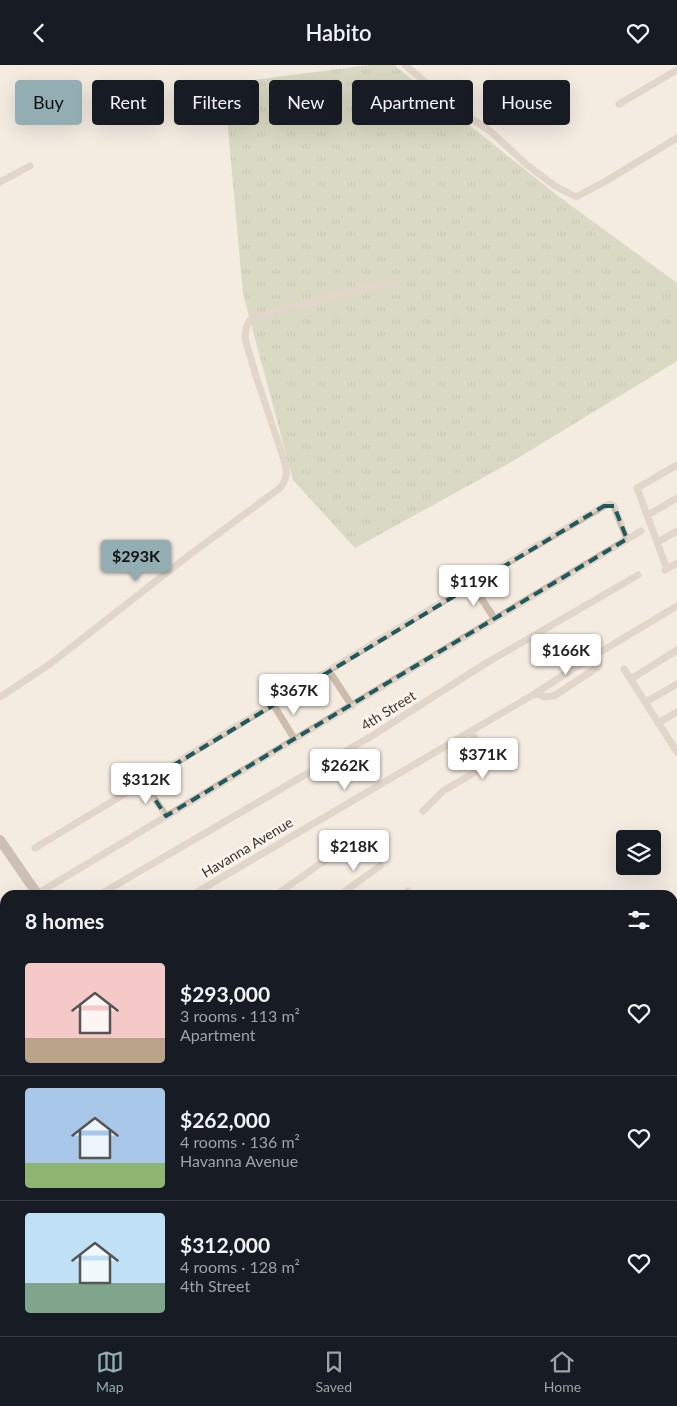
<!DOCTYPE html>
<html lang="en">
<head>
<meta charset="utf-8">
<style>
	:root { --surface:#171b24; --page:#242831; --text:#f1f3f6; --muted:#9ea1a6; --line:#363941; --accent:#92aeb2 }
	body { margin:0; font-family:Lato,sans-serif; background:var(--page); color:var(--text); height:100vh; display:flex; flex-direction:column; font-size:19px; white-space:nowrap }
	* { box-sizing:border-box; margin:0 }
	p { font-size:16px; color:var(--muted) }
	.icon { flex:none; width:28px; height:28px; fill:none; stroke:currentColor; stroke-width:2; stroke-linecap:round; stroke-linejoin:round }
	.map { position:relative; flex:1; overflow:hidden }
	.drawer { position:absolute; left:0px; top:825px; width:678px; height:446px; display:flex; flex-direction:column; background:var(--surface); border-radius:15px 15px 0 0; box-shadow:0 5px 20px #0002 }
	.drawer>* { flex:none }
	.hud { position:absolute; left:15px; top:15px; width:648px; height:45px; display:flex; gap:10px }
	.fabs { position:absolute; left:616px; top:765px; display:grid; gap:10px }
	.fabs a { display:grid; place-items:center; width:45px; height:45px; border-radius:5px; background:var(--surface); box-shadow:0 5px 20px #0002; font-size:25px }
	.price { position:absolute; translate:-50% -42px; padding:0 11px; border-radius:5px; background:#fff; color:#222; font-size:16px; line-height:32px; filter:drop-shadow(0 1px 2px #0008) }
	.price::after { content:''; position:absolute; left:50%; top:30px; width:15px; height:11px; margin-left:-8px; background:inherit; clip-path:polygon(0 0,100% 0,50% 100%) }
	.price.on { background:var(--accent); color:#111 }
	ul { padding:0; list-style:none }
	li { display:flex; align-items:center; gap:15px; height:125px; padding:0 25px }
	li+li { border-top:1px solid var(--line) }
	li span { display:grid; place-items:center; flex:none; width:140px; height:100px; border-radius:5px; color:#555 }
	li>.icon { margin-inline-start:auto }
	span .icon { width:60px; height:60px; fill:#fffc; stroke-width:1 }
	li b { font-size:21px }
	h2 { display:flex; justify-content:space-between; align-items:center; height:60px; padding:0 25px; font-size:21px }
	.chip { padding:0 18px; border-radius:5px; background:var(--surface); box-shadow:0 5px 20px #0002; font-size:18px; line-height:45px }
	.chip.on { background:var(--accent); color:#111 }
	header { display:flex; justify-content:space-between; align-items:center; height:65px; padding:0 25px; background:var(--surface); font-size:22px; font-weight:600 }
	.tab-bar { display:flex; justify-content:space-around; align-items:center; height:70px; border-top:1px solid var(--line); background:var(--surface); font-size:14px; color:var(--muted) }
	.tab-bar a { display:grid; justify-items:center; gap:2px }
	.tab-bar .on { color:var(--accent) }
	.map>svg:first-child { display:block }
	.park { fill:url(#park-tufts) }
	.lines { fill:none; stroke-linecap:round; stroke-linejoin:round }
	.street { stroke:#cdbbac; stroke-width:7 }
	.secondary { stroke:#a18a7d; stroke-width:10 }
	.marked { fill:none; stroke:#1f5a5e; stroke-width:4; stroke-dasharray:10 6; stroke-linejoin:round }
	.labels { text-anchor:middle; dominant-baseline:central; stroke-width:5; stroke-linejoin:round; paint-order:stroke }
	.street-label { font-size:14px; fill:#3b302b; stroke:#fbf5ee }
</style>
</head>
<body>
<header><svg class="icon" aria-label="back" viewBox="0 0 24 24"><path d="M15 5l-7 7 7 7"/></svg>Habito<svg class="icon" aria-label="heart" viewBox="0 0 24 24"><path d="M12 20l-8-8c-3-5 5-10 8-4 3-6 11-1 8 4z"/></svg></header>
<div class="map">
<svg width="677" height="1271" viewBox="0 0 677 1271">
	<defs>
		<pattern id="park-tufts" width="24" height="20" patternUnits="userSpaceOnUse" patternTransform="scale(1.25)"><rect width="24" height="20" fill="#b8c4a0"/><path d="M3 7l-1-3M5 7V3M7 7l1-3M15 17l-1-3M17 17v-4M19 17l1-3" fill="none" stroke="#97a083"/></pattern>
	</defs>
	<rect width="100%" height="100%" fill="#f4ebe1"/>
	<path class="park" d="M369,0H394L558,131L677,218V296L513,396L355,483L293,415L243,229L224,19Z
		M281,1266H332L327,1271H285Z"/>
	<g class="lines">
		<path class="street" d="M405,0L455,42L490,66L527,100L555,121L576,132L606,116L677,73
			M619,39L677,5
			M0,117L30,101
			M648,450L677,433
			M658,477L677,466
			M667,504L637,423L677,400
			M665,505L677,498
			M472,519L494,553
			M624,604L677,687
			M329,606L352,641
			M631,614L677,585
			M536,628L544,632L554,631L598,602L599,600L597,590
			M0,632L50,599L188,491L280,423C288,413 287,406 284,395L256,311L245,274C245,266 246,258 252,253L361,224L397,217
			M646,637L677,619
			M273,639L295,675
			M658,658L677,647
			M144,718L166,751
			M423,746L443,726L472,709L486,699L482,684L471,666
			M35,783L472,519L604,441L610,439L614,441L627,474
			M37,829L641,466
			M99,830L375,669L483,600L638,510
			M192,830L536,628L582,598L677,541
			M276,830L358,772
			M340,830L380,801
			M403,830L408,826
			M0,876L5,872
			M672,953L677,957
			M0,955L5,961
			M672,996L677,991
			M0,1103L5,1105
			M0,1119L5,1112
			M672,1121L677,1124
			M672,1160L677,1155
			M672,1189L677,1193
			M0,1211L4,1206
			M0,1258L5,1251
			M672,1263L677,1257
			M270,1266L272,1271
			M562,1266L570,1271
			M117,1271L121,1266
			M253,1271L256,1266
			M347,1271L352,1266
			M391,1271L394,1266
			M665,1271L669,1266"/>
		<path class="secondary" d="M0,775L38,830
			M501,1266L508,1271
			M40,1271L44,1266"/>
	</g>
	<path d="M0 0H677V1271H0ZM604,441H614L627,474L166,751L144,718Z" fill="#f4ebe1" fill-opacity=".55" fill-rule="evenodd"/>
	<path class="marked" d="M604,441H614L627,474L166,751L144,718Z"/>
	<g class="labels">
		<g class="street-label">
			<text transform="translate(388 645) rotate(-32)">4th Street</text>
			<text transform="translate(247 782) rotate(-31)">Havanna Avenue</text>
		</g>
	</g>
</svg>
<div class="fabs">
<a><svg class="icon" aria-label="layers" viewBox="0 0 24 24"><path d="M12 4l9 5-9 5-9-5zM3 14l9 5 9-5"/></svg></a>
</div>
<b class="price on" style="left:136px;top:517px">$293K</b>
<b class="price" style="left:474px;top:542px">$119K</b>
<b class="price" style="left:566px;top:611px">$166K</b>
<b class="price" style="left:294px;top:651px">$367K</b>
<b class="price" style="left:483px;top:715px">$371K</b>
<b class="price" style="left:345px;top:726px">$262K</b>
<b class="price" style="left:146px;top:740px">$312K</b>
<b class="price" style="left:354px;top:807px">$218K</b>
<div class="hud">
<a class="chip on">Buy</a>
<a class="chip">Rent</a>
<a class="chip">Filters</a>
<a class="chip">New</a>
<a class="chip">Apartment</a>
<a class="chip">House</a>
</div>
<section class="drawer">
<h2>8 homes<svg class="icon" aria-label="filters" viewBox="0 0 24 24"><path d="M4 7h16M4 17h16"/><circle cx="9" cy="7" r="2"/><circle cx="15" cy="17" r="2"/></svg></h2>
<ul>
<li><span style="background:linear-gradient(#f6c9c9 75%,#b9a48a 0)"><svg class="icon" aria-label="home" viewBox="0 0 24 24"><path d="M3 11l9-7 9 7M6 9v11h12V9"/></svg></span><div><b>$293,000</b><p>3 rooms · 113 m²</p><p>Apartment</p></div><svg class="icon" aria-label="heart" viewBox="0 0 24 24"><path d="M12 20l-8-8c-3-5 5-10 8-4 3-6 11-1 8 4z"/></svg></li>
<li><span style="background:linear-gradient(#a9c7e8 75%,#8fb573 0)"><svg class="icon" aria-label="home" viewBox="0 0 24 24"><path d="M3 11l9-7 9 7M6 9v11h12V9"/></svg></span><div><b>$262,000</b><p>4 rooms · 136 m²</p><p>Havanna Avenue</p></div><svg class="icon" aria-label="heart" viewBox="0 0 24 24"><path d="M12 20l-8-8c-3-5 5-10 8-4 3-6 11-1 8 4z"/></svg></li>
<li><span style="background:linear-gradient(#bfe0f5 70%,#7fa58c 0)"><svg class="icon" aria-label="home" viewBox="0 0 24 24"><path d="M3 11l9-7 9 7M6 9v11h12V9"/></svg></span><div><b>$312,000</b><p>4 rooms · 128 m²</p><p>4th Street</p></div><svg class="icon" aria-label="heart" viewBox="0 0 24 24"><path d="M12 20l-8-8c-3-5 5-10 8-4 3-6 11-1 8 4z"/></svg></li>
</ul>
</section>
</div>
<nav class="tab-bar">
<a class="on"><svg class="icon" aria-label="map" viewBox="0 0 24 24"><path d="M3 6l6-2 6 2 6-2v14l-6 2-6-2-6 2zM9 4v14M15 6v14"/></svg>Map</a>
<a><svg class="icon" aria-label="saved" viewBox="0 0 24 24"><path d="M7 4h10v16l-5-4-5 4z"/></svg>Saved</a>
<a><svg class="icon" aria-label="home" viewBox="0 0 24 24"><path d="M3 11l9-7 9 7M6 9v11h12V9"/></svg>Home</a>
</nav>
</body>
</html>
